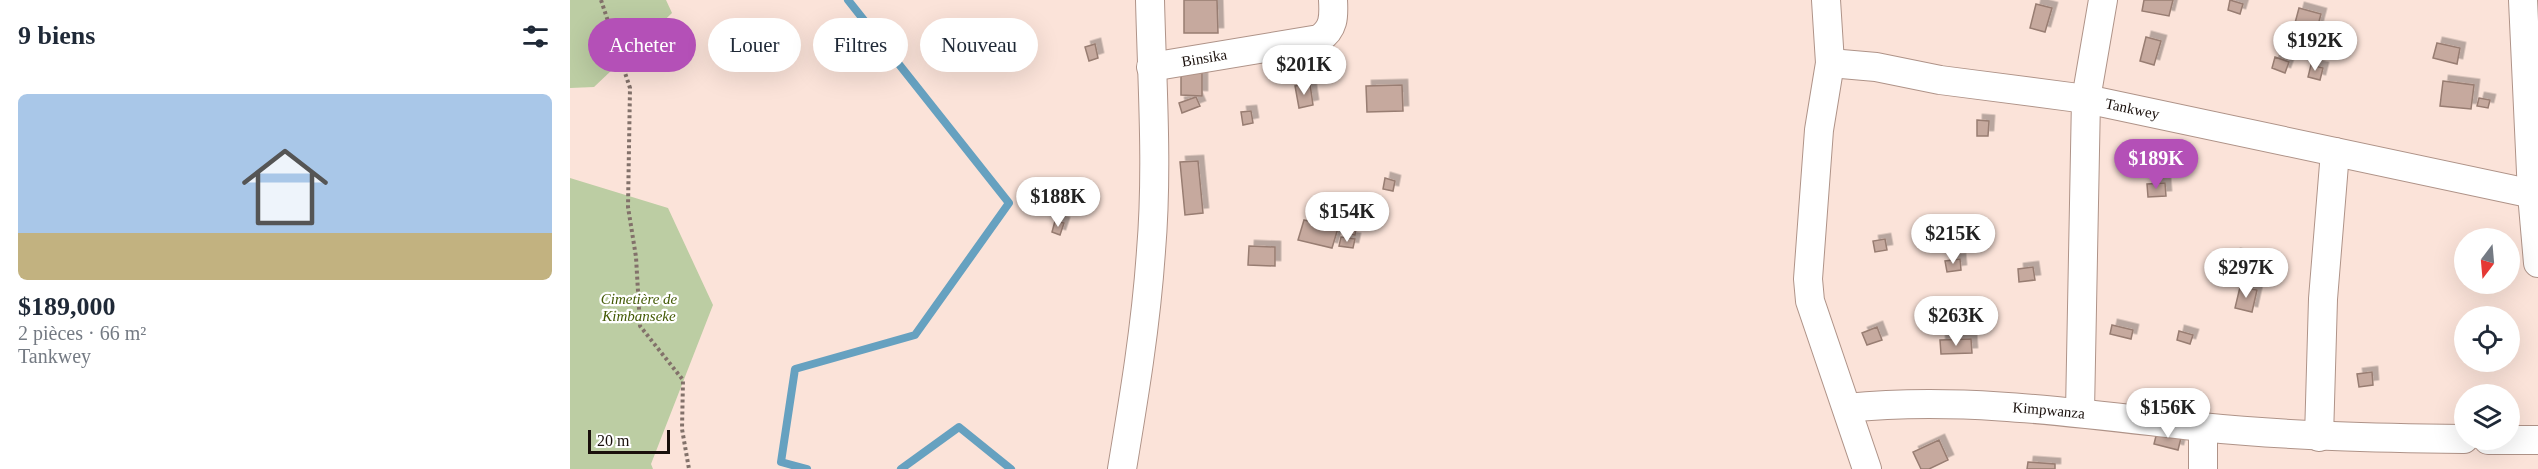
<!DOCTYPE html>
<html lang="fr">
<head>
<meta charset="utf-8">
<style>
	:root { --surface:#fff; --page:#f2f2f3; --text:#1f2937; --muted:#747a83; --line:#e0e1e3; --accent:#b450b7 }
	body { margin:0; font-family:Georgia,serif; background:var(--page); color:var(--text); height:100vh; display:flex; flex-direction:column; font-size:22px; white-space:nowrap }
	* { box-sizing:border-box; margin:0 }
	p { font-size:20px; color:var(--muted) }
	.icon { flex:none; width:33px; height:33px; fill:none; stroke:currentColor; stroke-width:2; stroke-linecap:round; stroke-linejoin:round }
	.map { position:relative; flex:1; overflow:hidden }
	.sheet { display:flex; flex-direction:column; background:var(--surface); width:570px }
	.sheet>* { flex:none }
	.hud { position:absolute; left:18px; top:18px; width:570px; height:54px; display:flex; gap:12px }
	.needle { width:39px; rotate:196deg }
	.tools { position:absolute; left:1884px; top:228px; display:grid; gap:12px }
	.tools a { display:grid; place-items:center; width:66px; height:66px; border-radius:50%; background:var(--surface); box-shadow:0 6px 24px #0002; font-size:30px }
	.scale { position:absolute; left:18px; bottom:15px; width:82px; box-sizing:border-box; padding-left:6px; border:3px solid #190f0b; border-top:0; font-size:16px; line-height:21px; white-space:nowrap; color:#190f0b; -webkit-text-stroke:4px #fff; paint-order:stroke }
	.price { position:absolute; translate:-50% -51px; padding:0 14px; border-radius:21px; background:#fff; color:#222; font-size:20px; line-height:39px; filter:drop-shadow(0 2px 3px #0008) }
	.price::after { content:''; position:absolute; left:50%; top:36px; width:18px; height:14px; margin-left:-9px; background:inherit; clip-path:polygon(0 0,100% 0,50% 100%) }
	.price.active { background:var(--accent); color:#fff }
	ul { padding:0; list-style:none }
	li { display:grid; align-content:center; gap:12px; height:318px; padding:0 18px }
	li+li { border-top:2px solid var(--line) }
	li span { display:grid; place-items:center; height:186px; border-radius:9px; color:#555 }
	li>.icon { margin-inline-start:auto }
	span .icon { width:108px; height:108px; fill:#fffc; stroke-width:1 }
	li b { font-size:26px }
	h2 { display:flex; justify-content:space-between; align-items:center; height:72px; padding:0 18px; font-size:26px }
	.pill { padding:0 21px; border-radius:27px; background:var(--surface); box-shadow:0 6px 24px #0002; font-size:21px; line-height:54px }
	.pill.active { background:var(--accent); color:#fff }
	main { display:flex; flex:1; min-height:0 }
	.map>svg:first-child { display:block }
	.green { fill:#bccda3 }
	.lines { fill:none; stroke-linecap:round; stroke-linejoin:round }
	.stream { stroke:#66a1c0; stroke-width:8 }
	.building { fill:#c6a99e; stroke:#987d72; stroke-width:1.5; filter:url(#shadow) }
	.minor-casing { stroke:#af9388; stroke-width:30 }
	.path { stroke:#82716a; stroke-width:4; stroke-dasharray:3 3; stroke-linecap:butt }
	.minor { stroke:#fff; stroke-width:28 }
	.labels { text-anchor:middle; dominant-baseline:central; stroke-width:4.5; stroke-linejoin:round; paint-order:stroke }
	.street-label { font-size:15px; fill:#190f0b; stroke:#fff }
	.park-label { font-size:15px; font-style:italic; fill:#435a05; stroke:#fff }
</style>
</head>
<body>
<main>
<section class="sheet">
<h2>9 biens<svg class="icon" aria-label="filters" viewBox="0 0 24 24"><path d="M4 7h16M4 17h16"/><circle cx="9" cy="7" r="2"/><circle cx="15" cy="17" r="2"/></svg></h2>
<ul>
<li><span style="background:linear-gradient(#a9c7e8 75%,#c2b280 0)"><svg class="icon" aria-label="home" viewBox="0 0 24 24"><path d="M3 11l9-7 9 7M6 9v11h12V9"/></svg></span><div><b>$189,000</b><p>2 pièces · 66 m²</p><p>Tankwey</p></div></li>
</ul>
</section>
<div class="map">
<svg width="1968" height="469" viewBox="0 0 1968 469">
	<defs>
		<filter id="shadow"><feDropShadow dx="5.5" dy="-5.5" stdDeviation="0" flood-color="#0004"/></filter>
	</defs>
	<rect width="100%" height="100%" fill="#fbe3d9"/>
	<path class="green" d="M0,0H96L102,13L24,87L0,88Z
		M0,178L98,208L143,305L81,464L83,469H0Z"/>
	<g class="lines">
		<path class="stream" d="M237,469L211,462L225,369L345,335L439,203L278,0
			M331,469L389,427L441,469"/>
	</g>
	<path class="building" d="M614,0H647L648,33H614Z
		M1574,0H1603L1599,16L1572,11Z
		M1660,0L1673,4L1670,14L1658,10Z
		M1466,4L1482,8L1475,32L1460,28Z
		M1729,8L1751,14L1747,29L1725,23Z
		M1576,37L1591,41L1584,65L1570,61Z
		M1867,43L1890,48L1887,64L1863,58Z
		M525,44L528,58L519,61L515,47Z
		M1705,57L1719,62L1715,73L1702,68Z
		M1741,65L1753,68L1750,80L1738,77Z
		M611,72L632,73V96L611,95Z
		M1873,81L1904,85L1901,109L1870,106Z
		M740,84L743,105L729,108L725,86Z
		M832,85L833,111L797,112L796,86Z
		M626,97L630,106L612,113L609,103Z
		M1909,98L1920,100L1918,108L1907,106Z
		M681,111L683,123L673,125L671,112Z
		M1407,120L1419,121L1418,136H1407Z
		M628,161L633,213L615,215L610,162Z
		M815,178L825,181L823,191L813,189Z
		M1595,183L1596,196L1578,197L1577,184Z
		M738,208L762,209V217L737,216Z
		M779,216L788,217L785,235L776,233Z
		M734,220L768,228L762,248L728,240Z
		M485,221L494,223L490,235L482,232Z
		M771,237L785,239L783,248L769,246Z
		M1315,239L1317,250L1305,252L1303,241Z
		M679,246L705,247V266L678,265Z
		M1665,254L1678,258L1677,264L1663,260Z
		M1390,259L1391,270L1377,272L1375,261Z
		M1463,267L1465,280L1449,282L1448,269Z
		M1665,267L1678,270L1674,284L1661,281Z
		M1670,287L1687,290L1682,312L1665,308Z
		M1376,306L1388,324L1375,333L1362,315Z
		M1542,325L1563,330L1561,339L1540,334Z
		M1307,327L1312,340L1297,345L1292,333Z
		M1609,331L1623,335L1620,344L1607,340Z
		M1401,339L1402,353L1371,354L1370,340Z
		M1802,372L1803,385L1789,387L1787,374Z
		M1588,428L1612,434L1608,450L1584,444Z
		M1369,440L1378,460L1359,469H1351L1343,452Z
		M1458,462L1485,464V469H1457Z"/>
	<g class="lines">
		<defs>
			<g id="minor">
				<path d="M1256,0L1260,63L1249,130L1238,279L1240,301L1297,469"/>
				<path d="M1953,0L1962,194L1968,263"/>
				<path id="s1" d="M1260,63L1306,67L1370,80L1516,99L1968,195"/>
				<path id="s2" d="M581,67L749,39C764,29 764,17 763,0"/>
				<path id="s3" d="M1277,408C1395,396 1514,414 1631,427C1719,436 1806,438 1894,439"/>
				<path d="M1510,412L1516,99L1533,0"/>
				<path d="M1633,427V469"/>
				<path d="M1749,437L1753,299L1765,152"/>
				<path d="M1918,440H1968"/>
				<path d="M552,469C564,397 576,325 581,251C588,168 582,83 580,0"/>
			</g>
		</defs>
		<use href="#minor" class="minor-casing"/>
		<path class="path" d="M31,0L60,88L58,207L66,257L70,326L113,380L112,429L119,469"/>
		<use href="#minor" class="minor"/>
	</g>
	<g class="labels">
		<g class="street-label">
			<text stroke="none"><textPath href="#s2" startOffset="54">Binsika</textPath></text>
			<text stroke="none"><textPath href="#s1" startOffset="306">Tankwey</textPath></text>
			<text stroke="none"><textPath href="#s3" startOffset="202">Kimpwanza</textPath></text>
		</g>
		<g class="park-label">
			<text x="69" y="299">Cimetière de<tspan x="69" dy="17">Kimbanseke</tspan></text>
		</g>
	</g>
</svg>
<div class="tools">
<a><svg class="needle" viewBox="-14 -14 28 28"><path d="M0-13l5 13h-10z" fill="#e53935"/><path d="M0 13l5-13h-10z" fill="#747a83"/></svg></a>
<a><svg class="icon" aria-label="locate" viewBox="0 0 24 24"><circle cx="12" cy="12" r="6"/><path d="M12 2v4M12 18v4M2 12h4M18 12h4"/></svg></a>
<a><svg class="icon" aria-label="layers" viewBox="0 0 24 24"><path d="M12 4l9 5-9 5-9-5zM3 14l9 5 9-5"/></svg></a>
</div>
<div class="scale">20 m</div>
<b class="price" style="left:1745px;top:72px">$192K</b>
<b class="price" style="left:734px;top:96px">$201K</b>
<b class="price active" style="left:1586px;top:190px">$189K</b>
<b class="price" style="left:488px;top:228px">$188K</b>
<b class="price" style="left:777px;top:243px">$154K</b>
<b class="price" style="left:1383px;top:265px">$215K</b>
<b class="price" style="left:1676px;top:299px">$297K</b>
<b class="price" style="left:1386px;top:347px">$263K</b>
<b class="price" style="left:1598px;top:439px">$156K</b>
<div class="hud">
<a class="pill active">Acheter</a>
<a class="pill">Louer</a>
<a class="pill">Filtres</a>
<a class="pill">Nouveau</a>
</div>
</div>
</main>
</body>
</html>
